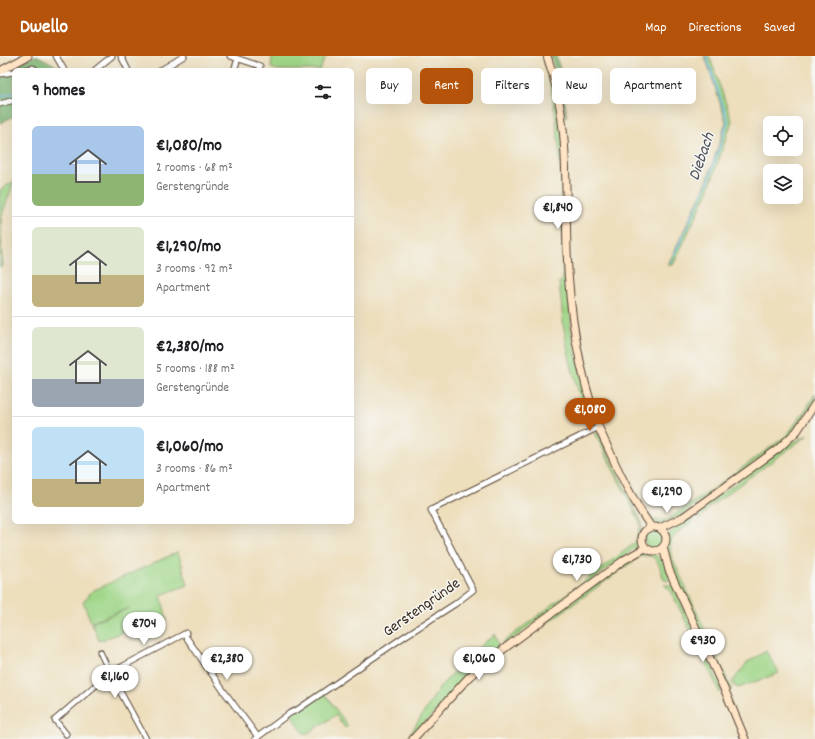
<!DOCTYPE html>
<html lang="en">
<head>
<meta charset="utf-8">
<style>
	:root { --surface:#fff; --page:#f2f2f2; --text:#202124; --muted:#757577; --line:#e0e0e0; --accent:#b45309 }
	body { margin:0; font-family:Dekko,sans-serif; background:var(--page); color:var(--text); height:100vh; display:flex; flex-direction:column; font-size:15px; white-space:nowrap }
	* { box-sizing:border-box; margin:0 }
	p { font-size:13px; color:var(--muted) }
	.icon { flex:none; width:22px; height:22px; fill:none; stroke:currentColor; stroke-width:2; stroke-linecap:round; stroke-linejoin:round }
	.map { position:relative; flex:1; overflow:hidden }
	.panel { position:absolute; left:12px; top:12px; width:342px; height:456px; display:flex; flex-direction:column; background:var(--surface); border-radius:6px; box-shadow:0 4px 16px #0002 }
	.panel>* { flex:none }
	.guide { position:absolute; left:366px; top:12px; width:380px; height:36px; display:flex; gap:8px }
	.fabs { position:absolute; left:763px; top:60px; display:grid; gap:8px }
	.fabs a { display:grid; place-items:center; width:40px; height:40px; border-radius:6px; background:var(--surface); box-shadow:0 4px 16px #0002; font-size:20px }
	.price { position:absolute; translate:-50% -34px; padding:0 9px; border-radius:14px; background:#fff; color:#222; font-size:13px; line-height:26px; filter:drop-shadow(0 1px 2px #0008) }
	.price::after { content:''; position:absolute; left:50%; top:24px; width:12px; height:9px; margin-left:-6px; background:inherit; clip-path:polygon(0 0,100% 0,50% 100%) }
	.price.selected { background:var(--accent); color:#fff }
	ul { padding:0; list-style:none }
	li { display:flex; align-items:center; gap:12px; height:100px; padding:0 20px }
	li+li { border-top:1px solid var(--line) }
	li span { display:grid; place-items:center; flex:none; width:112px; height:80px; border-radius:6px; color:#555 }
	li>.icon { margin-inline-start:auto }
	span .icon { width:48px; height:48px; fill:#fffc; stroke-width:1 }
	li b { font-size:17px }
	h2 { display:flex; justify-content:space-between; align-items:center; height:48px; padding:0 20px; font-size:17px }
	.tag { padding:0 14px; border-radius:6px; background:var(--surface); box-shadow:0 4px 16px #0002; font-size:14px; line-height:36px }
	.tag.selected { background:var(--accent); color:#fff }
	header { display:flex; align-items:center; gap:24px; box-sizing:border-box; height:56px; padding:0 20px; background:var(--accent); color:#fff }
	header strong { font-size:19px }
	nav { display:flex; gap:22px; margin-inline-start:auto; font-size:14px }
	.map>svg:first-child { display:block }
	.green { fill:#9fd587; stroke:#6d8052 }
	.forest { fill:#7fb674; stroke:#5d7049 }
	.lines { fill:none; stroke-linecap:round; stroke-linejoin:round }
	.stream { stroke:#7db6ed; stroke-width:1.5 }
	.street-casing { stroke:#564536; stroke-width:7 }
	.secondary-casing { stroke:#564536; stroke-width:9 }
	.street { stroke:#fff; stroke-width:5 }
	.secondary { stroke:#ffe4c6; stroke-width:7 }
	.labels { text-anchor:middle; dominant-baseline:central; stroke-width:3; stroke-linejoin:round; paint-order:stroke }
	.street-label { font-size:16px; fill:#3b2a1e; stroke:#f6f6f2 }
	.water-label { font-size:17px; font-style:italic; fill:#4f545c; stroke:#f6f6f2 }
</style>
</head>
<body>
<header>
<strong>Dwello</strong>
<nav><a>Map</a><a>Directions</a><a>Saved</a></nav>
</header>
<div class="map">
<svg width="815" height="683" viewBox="0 0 815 683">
	<rect width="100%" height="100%" fill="#f6f6f2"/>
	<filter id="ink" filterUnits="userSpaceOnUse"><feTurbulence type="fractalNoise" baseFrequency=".025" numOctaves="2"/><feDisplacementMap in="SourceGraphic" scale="8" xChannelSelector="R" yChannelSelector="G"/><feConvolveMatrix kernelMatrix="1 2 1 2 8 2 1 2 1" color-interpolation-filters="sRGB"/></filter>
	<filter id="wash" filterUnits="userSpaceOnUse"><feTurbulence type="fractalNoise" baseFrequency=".012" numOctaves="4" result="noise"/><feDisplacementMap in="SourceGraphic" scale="16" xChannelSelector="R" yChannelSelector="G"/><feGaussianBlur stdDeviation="0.9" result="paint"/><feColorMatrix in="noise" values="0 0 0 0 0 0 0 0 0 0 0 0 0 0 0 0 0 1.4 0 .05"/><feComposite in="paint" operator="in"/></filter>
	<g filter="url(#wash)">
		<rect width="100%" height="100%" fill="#eddebc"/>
		<path class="green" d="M272,0H326L320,14H277L271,12Z
			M542,0H544L554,33L562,80L571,274L584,333L595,367L589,373L571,309L564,274L559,226L563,225C561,149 565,74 542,0Z
			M704,0H709L710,2L732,65L708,135L673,209H668L707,125L726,66L707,6Z
			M14,125L1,162L2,211H0V134Z
			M815,338V343L809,353L788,382L680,460L661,469H655L648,464L637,444L604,376L603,372L646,457C655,466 656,466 668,463L713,433L786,380L808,350Z
			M595,377H598L642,467L640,485L637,490L627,498L504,589L503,586L635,487L641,469Z
			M808,379L709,451L700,463L696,460V456L789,388Z
			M687,462H692V466C678,477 668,479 671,499L731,632V634L728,633L669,507C662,482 667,477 687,462Z
			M644 483a10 10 0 1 1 20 0a10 10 0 1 1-20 0Z
			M178,496L188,529L161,539L167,564L137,578L136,571L99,585L92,567L129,552L91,566L83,546L92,535Z
			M644,496C660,497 665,508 670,523L668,525L664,524C659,510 658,495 639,501L544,569L541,568L634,501Z
			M664,529H673L723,635L720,637L671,535Z
			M495,578L500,591L478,609L410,683H407L440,631L471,598Z
			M766,595L779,617L738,632L733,629L732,626L748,606Z
			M324,637L348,670L345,672L336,659L305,679L291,658Z"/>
		<path class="forest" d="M35,0H38L55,9L56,14H14V60L0,67V15L2,16Z
			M551,0H556L565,30L564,40L567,60L565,61L560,31Z"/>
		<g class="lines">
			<path class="stream" d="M0,40L14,37
				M671,206L708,126L728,65L706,0"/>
		</g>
	</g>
	<g filter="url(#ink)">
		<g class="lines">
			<defs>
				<path id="street" d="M56,0L64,14
					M121,0L128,14
					M230,0L260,10L259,14
					M22,14L33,12L36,14
					M95,14L112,0
					M161,14L184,0
					M234,14L238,3
					M0,18L14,16
					M0,48L14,44
					M184,578L223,634L258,681
					M100,596L110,617L146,683
					M66,678L55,664L110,617L186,577
					M255,683L290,657L297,654L405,580L455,548L473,534L431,454L599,371"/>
				<path id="secondary" d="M547,0C570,63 565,128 567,194C569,254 578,313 598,369C602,381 609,393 614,405C625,429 636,449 651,471
					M0,15L28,0
					M642 483a12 12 0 1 1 24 0a12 12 0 1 1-24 0Z
					M660,472L683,461L778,393L797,375L815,348
					M663,491L669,514L726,637L745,683
					M413,683L468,622L482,609L624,504L645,492"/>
			</defs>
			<use href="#street" class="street-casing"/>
			<use href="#secondary" class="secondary-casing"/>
			<use href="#street" class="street"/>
			<use href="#secondary" class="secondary"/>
		</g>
	</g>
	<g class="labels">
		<g class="street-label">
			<text transform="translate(422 552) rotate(-35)">Gerstengründe</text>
		</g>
		<g class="water-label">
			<text transform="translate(703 101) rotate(-71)">Diebach</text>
		</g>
	</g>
</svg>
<div class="fabs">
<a><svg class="icon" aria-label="locate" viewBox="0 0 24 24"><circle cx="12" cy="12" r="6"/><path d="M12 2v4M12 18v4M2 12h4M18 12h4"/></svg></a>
<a><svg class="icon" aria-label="layers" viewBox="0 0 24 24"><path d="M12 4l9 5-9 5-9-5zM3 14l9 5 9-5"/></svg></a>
</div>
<b class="price" style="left:558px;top:174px">€1,840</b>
<b class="price selected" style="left:590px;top:376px">€1,080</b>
<b class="price" style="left:667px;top:458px">€1,290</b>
<b class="price" style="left:577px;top:526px">€1,730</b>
<b class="price" style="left:144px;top:590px">€704</b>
<b class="price" style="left:703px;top:607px">€930</b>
<b class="price" style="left:227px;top:625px">€2,380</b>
<b class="price" style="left:479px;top:625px">€1,060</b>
<b class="price" style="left:115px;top:643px">€1,160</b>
<div class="guide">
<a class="tag">Buy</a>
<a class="tag selected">Rent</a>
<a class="tag">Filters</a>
<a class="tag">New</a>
<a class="tag">Apartment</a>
</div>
<section class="panel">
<h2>9 homes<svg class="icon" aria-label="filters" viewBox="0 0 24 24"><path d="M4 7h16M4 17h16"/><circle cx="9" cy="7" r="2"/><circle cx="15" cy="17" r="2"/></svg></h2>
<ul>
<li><span style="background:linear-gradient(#a9c7e8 60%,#8fb573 0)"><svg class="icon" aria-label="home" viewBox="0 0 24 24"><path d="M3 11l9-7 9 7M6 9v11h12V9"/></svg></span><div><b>€1,080/mo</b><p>2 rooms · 68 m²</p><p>Gerstengründe</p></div></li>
<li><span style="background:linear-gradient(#dfe7d0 60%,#c2b280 0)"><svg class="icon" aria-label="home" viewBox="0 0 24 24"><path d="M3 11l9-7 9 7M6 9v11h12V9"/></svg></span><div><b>€1,290/mo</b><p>3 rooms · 92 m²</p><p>Apartment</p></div></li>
<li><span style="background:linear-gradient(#dfe7d0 65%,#9aa5b1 0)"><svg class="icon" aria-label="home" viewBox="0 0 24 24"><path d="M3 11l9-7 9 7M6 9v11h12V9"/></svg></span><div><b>€2,380/mo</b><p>5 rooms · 188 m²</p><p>Gerstengründe</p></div></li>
<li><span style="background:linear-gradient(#bfe0f5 65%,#c2b280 0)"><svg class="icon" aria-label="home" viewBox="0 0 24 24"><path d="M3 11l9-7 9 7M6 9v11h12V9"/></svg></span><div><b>€1,060/mo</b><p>3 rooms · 86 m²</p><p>Apartment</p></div></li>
</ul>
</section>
</div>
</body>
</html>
